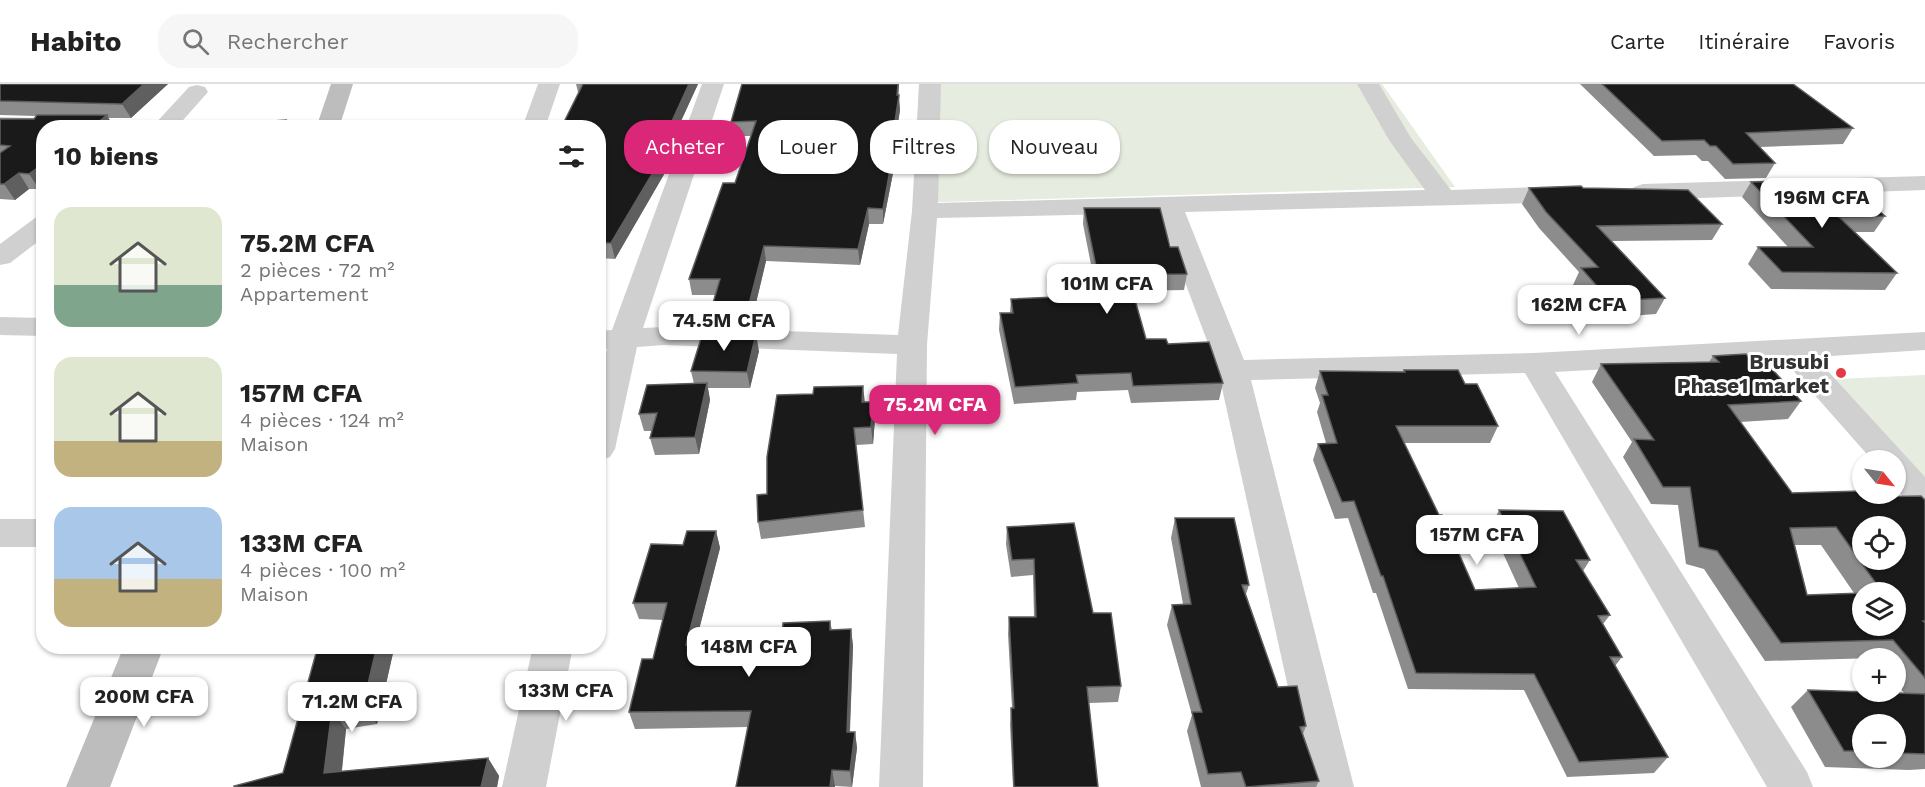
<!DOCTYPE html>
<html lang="fr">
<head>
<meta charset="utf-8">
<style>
	:root { --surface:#fff; --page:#f6f6f6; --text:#222; --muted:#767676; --line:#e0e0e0; --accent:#db2777 }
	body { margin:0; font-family:"Work Sans",sans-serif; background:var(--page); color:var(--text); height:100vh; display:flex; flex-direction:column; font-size:22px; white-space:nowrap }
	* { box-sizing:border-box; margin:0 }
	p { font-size:20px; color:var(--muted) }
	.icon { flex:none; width:33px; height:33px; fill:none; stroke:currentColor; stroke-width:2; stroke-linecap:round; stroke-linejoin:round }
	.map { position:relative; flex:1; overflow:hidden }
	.drawer { position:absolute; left:36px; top:36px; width:570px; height:534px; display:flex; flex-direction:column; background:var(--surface); border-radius:24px; box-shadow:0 2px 4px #0004 }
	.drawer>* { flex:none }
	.hud { position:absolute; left:624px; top:36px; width:570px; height:54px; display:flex; gap:12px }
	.needle { width:39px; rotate:120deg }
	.fabs { position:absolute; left:1852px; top:366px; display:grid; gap:12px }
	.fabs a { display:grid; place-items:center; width:54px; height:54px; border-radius:50%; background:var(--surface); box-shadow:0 2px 4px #0004; font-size:30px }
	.price { position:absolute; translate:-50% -51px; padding:0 14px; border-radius:12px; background:#fff; color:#222; font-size:20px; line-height:39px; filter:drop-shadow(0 2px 3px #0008) }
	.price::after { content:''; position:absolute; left:50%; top:36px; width:18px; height:14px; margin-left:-9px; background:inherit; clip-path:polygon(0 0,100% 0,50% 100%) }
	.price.current { background:var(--accent); color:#fff }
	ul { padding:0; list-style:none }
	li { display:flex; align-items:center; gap:18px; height:150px; padding:0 18px }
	li span { display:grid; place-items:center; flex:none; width:168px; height:120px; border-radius:18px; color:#555 }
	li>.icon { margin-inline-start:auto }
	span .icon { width:72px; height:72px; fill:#fffc; stroke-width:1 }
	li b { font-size:26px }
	h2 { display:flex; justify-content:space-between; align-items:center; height:72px; padding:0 18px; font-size:26px }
	.chip { padding:0 21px; border-radius:24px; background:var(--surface); box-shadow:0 2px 4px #0004; font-size:21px; line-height:54px }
	.chip.current { background:var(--accent); color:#fff }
	header { display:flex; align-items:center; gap:36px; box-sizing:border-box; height:84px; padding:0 30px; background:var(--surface); border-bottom:2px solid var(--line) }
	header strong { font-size:28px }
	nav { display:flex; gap:33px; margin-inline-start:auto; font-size:21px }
	.search { width:420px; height:54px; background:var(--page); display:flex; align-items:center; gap:15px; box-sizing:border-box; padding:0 21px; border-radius:24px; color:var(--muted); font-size:22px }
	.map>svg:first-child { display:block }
	.green { fill:#e6ecdf }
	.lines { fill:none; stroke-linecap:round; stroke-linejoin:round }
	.street { fill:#d0d0d0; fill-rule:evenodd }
	.secondary { fill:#bdbdbd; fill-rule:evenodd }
	.wall { fill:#8c8c8c; fill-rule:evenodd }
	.shaded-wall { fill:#5f5f5f }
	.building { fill:#1a1a1a; stroke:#5f5f5f; stroke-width:1.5; fill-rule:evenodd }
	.poi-dot { fill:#e63946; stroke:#fff; stroke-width:2 }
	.labels { text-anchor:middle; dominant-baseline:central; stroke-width:6; stroke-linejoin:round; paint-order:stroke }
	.poi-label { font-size:21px; font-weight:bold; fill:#333; stroke:#fff; text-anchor:end }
</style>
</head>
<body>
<header>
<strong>Habito</strong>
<div class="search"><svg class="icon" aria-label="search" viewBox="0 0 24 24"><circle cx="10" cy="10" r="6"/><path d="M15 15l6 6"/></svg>Rechercher</div>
<nav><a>Carte</a><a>Itinéraire</a><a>Favoris</a></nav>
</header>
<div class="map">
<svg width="1925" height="703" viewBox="0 0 1925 703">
	<rect width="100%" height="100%" fill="#fff"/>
	<path class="green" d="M937,0H1382L1455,103L937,118Z
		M1925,291V419L1896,376H1887L1816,296Z"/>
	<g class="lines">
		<path class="street" d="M538,0H560L545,44H522Z
			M702,0H724L643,244L664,243L898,251L912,127L919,0H941L938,119L1425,106L1389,56L1357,0H1379L1411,54L1451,106L1571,102L1580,105L1584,110L1580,115L1571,118L1185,128L1244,276L1534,269L1925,248V266L1815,273L1925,393V428L1913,424L1896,405V376H1872L1783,275L1555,288L1807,688L1813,703H1767L1525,289L1251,296L1354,703H1310L1218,286L1159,129L937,134L927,261L923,703H879L897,270L664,261L637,263L615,365L610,373L598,377V297L607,265H598V247L612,246Z
			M197,1L205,3L208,8L176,44H44V48L0,47V33L144,37L154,41L189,3Z
			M1925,92V106L1643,116L1634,113L1630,108L1634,103L1643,100Z
			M44,132V153L10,179L0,181V160L35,134Z
			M0,233L44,234V252L0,251Z
			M0,435H44V463H0Z
			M533,562H573L546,703H502Z"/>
		<path class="secondary" d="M331,0H353L339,44H316Z
			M124,562H164L110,703H66Z"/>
	</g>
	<path class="wall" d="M0,0H168L131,34H108L114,44H44V102L39,105H29L15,116L0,115V35H34L36,32L0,31Z
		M576,0H698L670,61L673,73L670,80L615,175L598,174V44L579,8H578Z
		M1580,0H1793L1853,44L1843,60L1760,63L1775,79L1766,94L1725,95L1708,77H1702L1696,71L1654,72Z
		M898,11L900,26L897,44H900L901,59L897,84H894L883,140H869L860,181L766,177L750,244L714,242L711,226L715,211H692L689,195L735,99L751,52H733L731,38Z
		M1751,98L1802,102L1885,132L1874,148H1855L1897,189L1885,206L1771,205L1748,180L1758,163H1788L1742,113Z
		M1529,104H1583L1722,140L1712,156L1612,157L1665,214L1656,230L1602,234L1573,201L1579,188L1539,144L1522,120Z
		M1084,124L1170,163L1187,190L1184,206L1132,207L1146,255L1168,260L1223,299L1219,316L1131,319L1128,306L1077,308L1076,316L1014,320L999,246L1000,229H1010L1011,215L1097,211L1083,140Z
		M759,267L750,304H708L710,316L699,370L655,371L650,354L652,347H644L639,330L694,300L691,287Z
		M1713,272L1750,275L1801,317L1788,335L1740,338L1792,409L1925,416V685L1909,686L1825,683L1791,623L1808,606L1904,609L1896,599V574H1876L1765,577L1704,485L1686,480L1678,421L1651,420L1623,373L1632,358L1592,298L1601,280L1709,278ZM1795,461H1821L1854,509L1807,511ZM1863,508H1896L1863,542ZM1863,640H1896V674H1863Z
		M1404,286L1465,300L1498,342L1490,359H1404L1475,506L1519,504L1491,443L1499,426L1590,476L1583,487L1610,531L1603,540L1622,573L1615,582L1668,673L1654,689L1567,693L1524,606L1408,605L1376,509H1373L1348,434L1335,435L1313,376L1318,360L1326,359L1317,328L1320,319L1315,304L1320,287L1403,288Z
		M865,318L875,335L873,360L856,361L865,443L761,455L758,438L767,410Z
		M1175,434L1249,501L1246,510L1278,603L1306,642L1303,650L1319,697L1316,703H1201L1187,647L1192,631L1167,541L1172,521L1183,520L1171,454Z
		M1007,443L1093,529L1121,602L1118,618L1089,619L1098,703H1013L1010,641L1011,624H1012L1008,550L1009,533H1034L1033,491L1011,493L1006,460Z
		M716,447L720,464L695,561L759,560L782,555L830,537L832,546L851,545L853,562L850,648H855L857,664L852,703L835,702V703H736L748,643L635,645L629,628L653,575L663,536L639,535L633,519L683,461Z
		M318,562L393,569L377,640L346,645L342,687L488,674L499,692L497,703H234L283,689Z"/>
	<path class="shaded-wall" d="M144,0H168L131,34L122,20Z
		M689,0H698L670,61L673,73L670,80L615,175L611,159Z
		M898,0H899L898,21L899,11L900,26L895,59L894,44Z
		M107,31L114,44H91Z
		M286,36L290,44H282Z
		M900,44L901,59L897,84L896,69Z
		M893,69L894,84L883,140V125Z
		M44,79V102L39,105L29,90Z
		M19,89L29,105L15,116L4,100Z
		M868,124L869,140L860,181L858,165Z
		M764,162L766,177L750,244L747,228Z
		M756,250L759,267L750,304L747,288Z
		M707,299L710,316L699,370L695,353Z
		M863,302L865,319L862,318Z
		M873,318L875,335L873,360L871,343Z
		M716,447L720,464L691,577L686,561Z
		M851,545L853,562L849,664L847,648Z
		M377,562H388L393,569L377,640L363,621Z
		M332,626L346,645L340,703L324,689Z
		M855,648L857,664L852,703L850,687Z
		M488,674L499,692L497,703H481Z
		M832,686L835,702V703H830Z"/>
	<path class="building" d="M0,0H144L122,20L0,17Z
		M583,0H689L662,59H670L667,65L611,159H598V44H561Z
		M742,0H898L897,11H899L894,44H900L896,69H893L883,125L868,124L858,165L764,162L747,228L711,226L720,195H689L723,99H735L756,37L731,38Z
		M1602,0H1793L1853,44L1746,49L1775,79L1733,80L1716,62H1710L1704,56L1662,57Z
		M37,31H107L91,44H44V79L29,90L19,89L4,100H0V69L10,62L0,61V35H34Z
		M286,36L282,44H242L245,39Z
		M1792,97L1802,102H1850L1885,132L1839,133L1897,189L1782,188L1758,163H1813L1751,98Z
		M1581,102L1583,104L1688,106L1722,140L1597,142L1665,214L1610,217L1581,184L1598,183L1546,128L1529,104Z
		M1084,124H1160L1170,163H1178L1187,190L1128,191L1146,255H1166L1168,260L1209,258L1223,299L1133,302L1131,289L1076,291L1078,299L1015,303L1000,229H1013L1011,215L1102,211Z
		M703,248L756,250L747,288L691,287Z
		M1746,270L1750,275L1762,274L1801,317L1728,321L1792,409L1861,407L1866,413L1921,412L1925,416V537H1923L1925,539V594L1893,556L1781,559L1717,467L1699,463L1690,403H1663L1634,355L1654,356L1601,280L1719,278L1713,272ZM1863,442H1896V476H1863ZM1836,443L1882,508H1896V542H1863V509L1807,511L1790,444Z
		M1404,286H1458L1465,300H1477L1498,342H1396L1439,431H1442L1475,506L1536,503L1499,426L1563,427L1590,476H1576L1610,531L1598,532L1622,573H1610L1668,673L1579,678L1534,590L1416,589L1383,492H1381L1354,417L1342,418L1318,360L1337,359L1322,311H1328L1320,287L1405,288Z
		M707,299L695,353L650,354L657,329L639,330L647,301Z
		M863,302L862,318H873L871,343L854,344L863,426L758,438L757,411L767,410V373L777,311L813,310L814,303Z
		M1175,434H1234L1249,501H1242L1278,603L1297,602L1306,642L1300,643L1319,697L1246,703L1241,688L1208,690L1192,628H1202L1172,521L1191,520Z
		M1074,439L1093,529H1111L1121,602L1087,603L1098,703H1014L1011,624H1014L1009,533H1036L1034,475L1012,476L1007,443Z
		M687,447H716L686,561L759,560L760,556L782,555L783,539L830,537V546L851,545L847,648H855L850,687L832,686L830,703H736L751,627L629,628L642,575H653L667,519H633L651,460L683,461Z
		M318,562H377L363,621L332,626L324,689L488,674L481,703H234V702L283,689Z
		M1808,606L1925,610V670L1896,669V640H1863V667H1844Z"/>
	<circle class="poi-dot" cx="1841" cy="289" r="6"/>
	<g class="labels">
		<g class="poi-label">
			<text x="1829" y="277">Brusubi<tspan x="1829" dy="24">Phase1 market</tspan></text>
		</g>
	</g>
</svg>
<div class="fabs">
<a><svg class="needle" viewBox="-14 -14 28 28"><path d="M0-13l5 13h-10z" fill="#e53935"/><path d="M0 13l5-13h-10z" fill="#767676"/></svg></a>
<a><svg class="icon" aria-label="locate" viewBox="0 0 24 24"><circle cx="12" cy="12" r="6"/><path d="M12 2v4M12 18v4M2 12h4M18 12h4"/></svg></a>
<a><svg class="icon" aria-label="layers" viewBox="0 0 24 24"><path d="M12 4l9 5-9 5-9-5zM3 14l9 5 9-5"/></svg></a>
<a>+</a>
<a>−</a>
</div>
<b class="price" style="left:1822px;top:145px">196M CFA</b>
<b class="price" style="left:1107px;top:231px">101M CFA</b>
<b class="price" style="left:1579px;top:252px">162M CFA</b>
<b class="price" style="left:724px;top:268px">74.5M CFA</b>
<b class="price current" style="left:935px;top:352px">75.2M CFA</b>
<b class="price" style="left:1477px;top:482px">157M CFA</b>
<b class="price" style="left:749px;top:594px">148M CFA</b>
<b class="price" style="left:566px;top:638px">133M CFA</b>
<b class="price" style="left:144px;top:644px">200M CFA</b>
<b class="price" style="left:352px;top:649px">71.2M CFA</b>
<div class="hud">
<a class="chip current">Acheter</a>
<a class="chip">Louer</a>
<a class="chip">Filtres</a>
<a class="chip">Nouveau</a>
</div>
<section class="drawer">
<h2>10 biens<svg class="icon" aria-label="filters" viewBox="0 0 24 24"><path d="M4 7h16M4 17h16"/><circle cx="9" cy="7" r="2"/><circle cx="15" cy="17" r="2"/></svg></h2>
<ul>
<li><span style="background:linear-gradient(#dfe7d0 65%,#7fa58c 0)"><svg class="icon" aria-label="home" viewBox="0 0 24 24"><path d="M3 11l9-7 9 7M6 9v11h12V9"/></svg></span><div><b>75.2M CFA</b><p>2 pièces · 72 m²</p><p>Appartement</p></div></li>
<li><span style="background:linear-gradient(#dfe7d0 70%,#c2b280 0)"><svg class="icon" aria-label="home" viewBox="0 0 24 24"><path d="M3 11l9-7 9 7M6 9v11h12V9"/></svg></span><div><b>157M CFA</b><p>4 pièces · 124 m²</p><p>Maison</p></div></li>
<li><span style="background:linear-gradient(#a9c7e8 60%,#c2b280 0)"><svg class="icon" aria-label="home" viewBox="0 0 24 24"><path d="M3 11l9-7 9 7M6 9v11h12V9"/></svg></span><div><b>133M CFA</b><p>4 pièces · 100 m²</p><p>Maison</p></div></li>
</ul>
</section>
</div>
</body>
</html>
